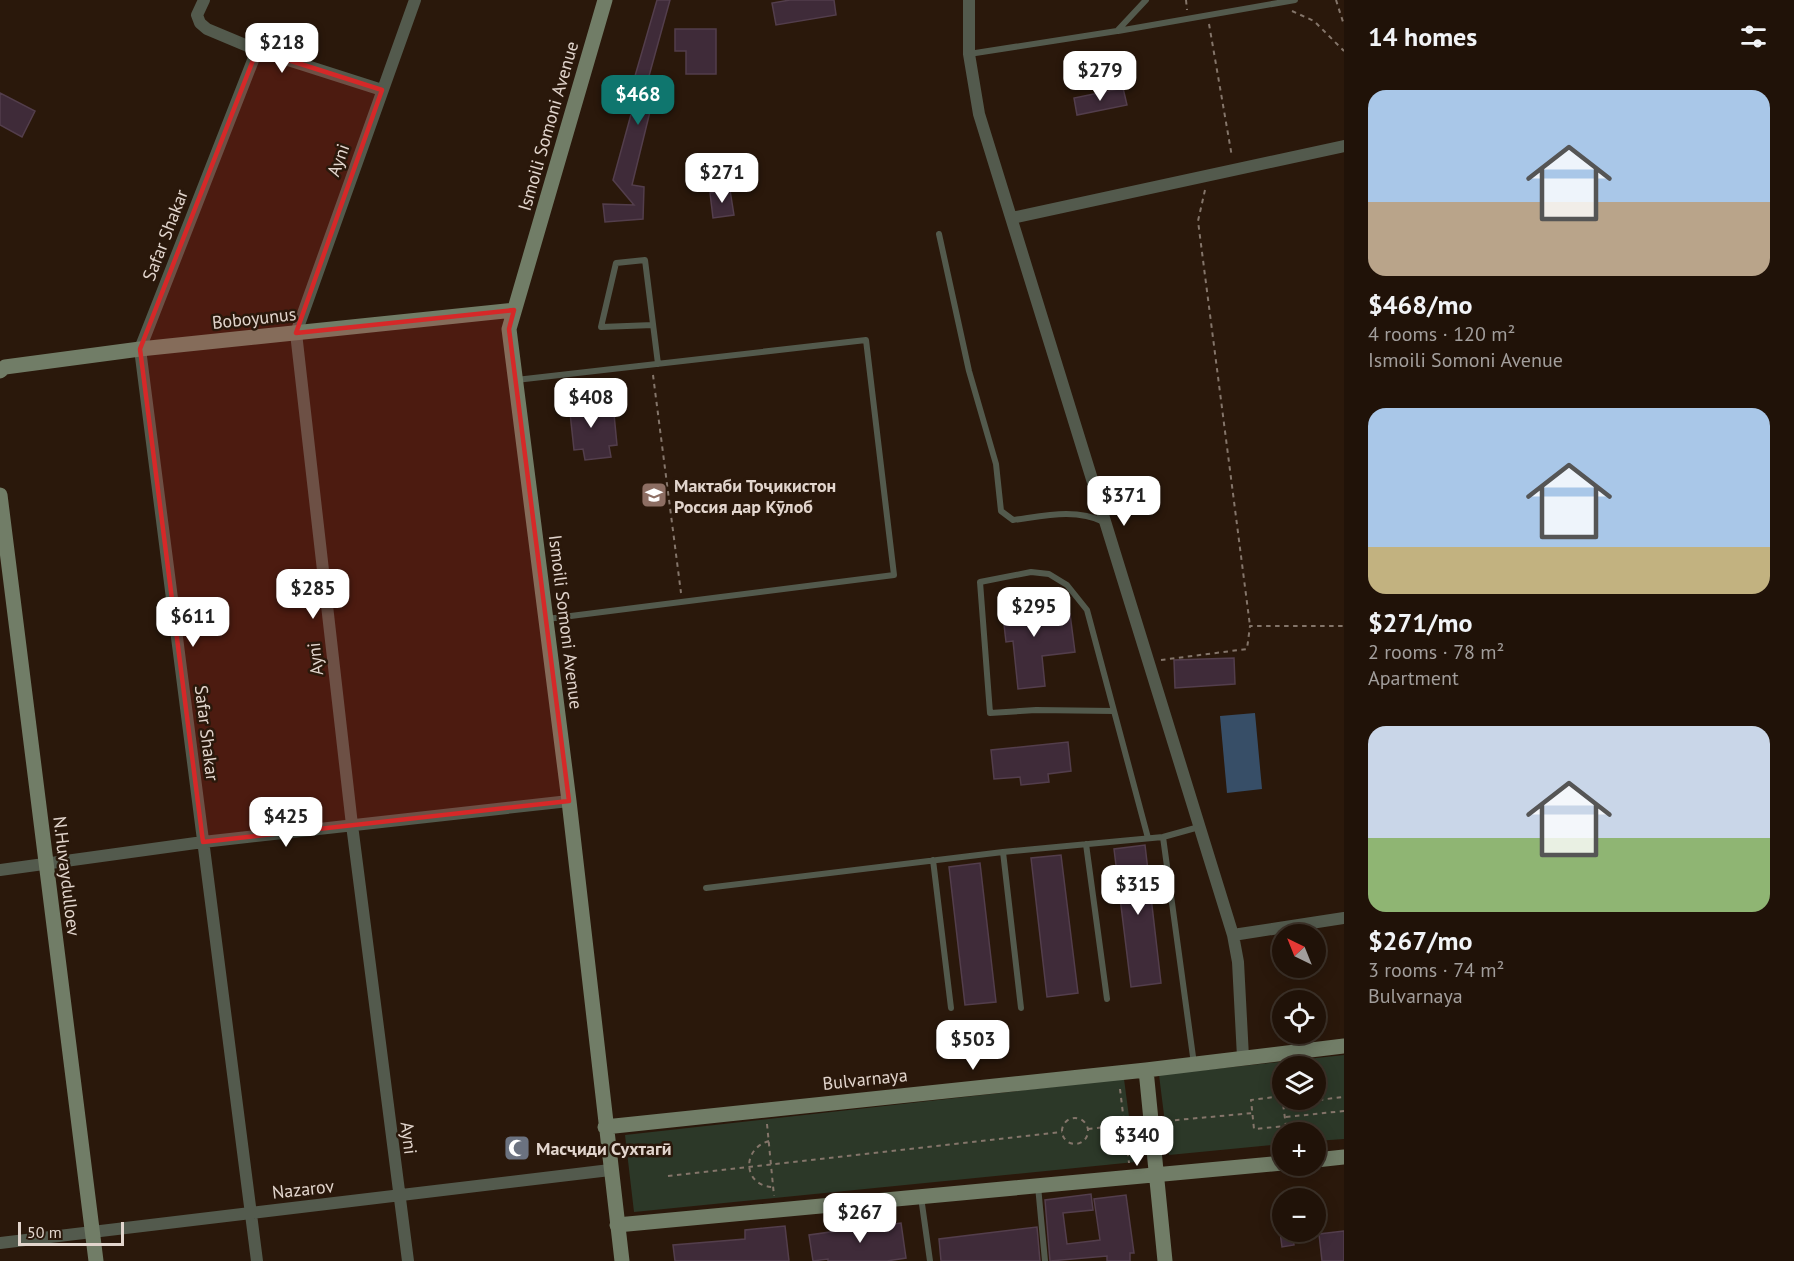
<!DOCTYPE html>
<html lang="en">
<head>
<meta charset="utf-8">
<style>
	:root { --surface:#201208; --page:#281b12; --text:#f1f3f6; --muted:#a29e9c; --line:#3d3229; --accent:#0f766e }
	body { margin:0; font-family:"PT Sans",sans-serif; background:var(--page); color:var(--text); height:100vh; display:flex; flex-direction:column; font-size:22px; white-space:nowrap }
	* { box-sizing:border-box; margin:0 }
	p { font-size:20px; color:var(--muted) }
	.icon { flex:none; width:33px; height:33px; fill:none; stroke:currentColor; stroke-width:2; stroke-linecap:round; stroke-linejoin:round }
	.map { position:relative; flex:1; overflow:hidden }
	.drawer { display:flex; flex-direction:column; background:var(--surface); width:450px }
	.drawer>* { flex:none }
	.needle { width:39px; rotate:317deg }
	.buttons { position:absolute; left:1272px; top:924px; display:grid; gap:12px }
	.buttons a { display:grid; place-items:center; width:54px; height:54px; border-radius:50%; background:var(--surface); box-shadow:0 3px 15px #0003,0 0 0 2px var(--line); font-size:30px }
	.scale { position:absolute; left:18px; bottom:15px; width:106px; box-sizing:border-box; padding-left:6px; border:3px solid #e2d5cd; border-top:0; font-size:16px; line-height:21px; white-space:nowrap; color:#e2d5cd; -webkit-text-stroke:4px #2a180b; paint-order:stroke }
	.price { position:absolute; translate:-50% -51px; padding:0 14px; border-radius:12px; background:#fff; color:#222; font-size:20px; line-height:39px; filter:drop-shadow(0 2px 3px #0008) }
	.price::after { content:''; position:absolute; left:50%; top:36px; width:18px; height:14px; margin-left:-9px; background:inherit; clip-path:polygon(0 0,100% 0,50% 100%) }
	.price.selected { background:var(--accent); color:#fff }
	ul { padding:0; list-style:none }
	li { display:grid; align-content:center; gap:12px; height:318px; padding:0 24px }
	li span { display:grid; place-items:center; height:186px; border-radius:18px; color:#555 }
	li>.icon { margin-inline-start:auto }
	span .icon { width:108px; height:108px; fill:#fffc; stroke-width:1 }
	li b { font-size:26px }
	h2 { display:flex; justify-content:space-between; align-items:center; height:72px; padding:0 24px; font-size:26px }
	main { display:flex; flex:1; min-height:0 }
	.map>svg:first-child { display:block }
	.green { fill:#2c3828; fill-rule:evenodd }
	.water { fill:#374e67 }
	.building { fill:#3f2b39; stroke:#533e4c; stroke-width:1.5 }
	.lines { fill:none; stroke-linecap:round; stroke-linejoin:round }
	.path { stroke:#84756a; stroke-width:2; stroke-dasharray:4.5 4.5; stroke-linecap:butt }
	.lane { stroke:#535a4d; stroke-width:6 }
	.street { stroke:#535a4d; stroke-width:12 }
	.secondary { stroke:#717d67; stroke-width:15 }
	.marked { fill:#d62828; fill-opacity:0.2; stroke:#d62828; stroke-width:4.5; stroke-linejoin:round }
	.labels { text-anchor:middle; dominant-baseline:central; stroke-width:5; stroke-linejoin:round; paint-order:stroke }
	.street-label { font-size:18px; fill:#e2d5cd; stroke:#2a180b }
	.poi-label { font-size:18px; font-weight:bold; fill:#e2d5cd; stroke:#2a180b; text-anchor:start }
</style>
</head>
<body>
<main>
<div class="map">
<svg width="1344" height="1261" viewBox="0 0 1344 1261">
	<rect width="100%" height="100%" fill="#2a180b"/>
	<path class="green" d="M1344,1055V1139L1316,1141V1132H1282V1144L1169,1155L1159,1075ZM1282,1066H1316V1100H1282Z
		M1124,1079L1135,1162L634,1212L625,1135Z"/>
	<path class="water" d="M1255,713L1262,789L1227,793L1220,716Z"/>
	<path class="building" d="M657,0H670L649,76L658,79L632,185L644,187L643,219L605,222L603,204L634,205L613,180L641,78L635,76Z
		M790,0H834L836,15L776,25L772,3Z
		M675,29H716V74H686V51H675Z
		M1123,88L1127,105L1077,115L1074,98Z
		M0,93L35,111L22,137L0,125Z
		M730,190L734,215L713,218L710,193Z
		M588,392L591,416L614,414L617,445L609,446L611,457L585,460L583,449L574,450L568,394Z
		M1031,594L1034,618L1070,614L1075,652L1042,656L1045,686L1018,689L1013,641L1006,642L1001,598Z
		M1234,658L1235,684L1175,688L1174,660Z
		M1068,742L1071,771L1048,774L1049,782L1021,785L1020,777L994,779L991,750Z
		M1145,845L1161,983L1131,987L1114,849Z
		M1061,855L1078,993L1047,997L1031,858Z
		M980,863L996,1002L965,1005L949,867Z
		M1091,1194L1093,1210L1063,1213L1067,1244L1100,1240L1094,1199L1126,1195L1134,1253H1130V1261H1107V1256L1050,1261L1045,1200Z
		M869,1219L870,1227L901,1223L906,1258L887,1261H828V1259L813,1261L809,1235L851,1229L850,1222Z
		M785,1226L789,1261H675L673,1245L745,1239V1230Z
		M1037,1227L1040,1261H941L939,1239Z
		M1344,1231V1261H1322L1319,1234Z
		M1280,1232H1292L1294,1245L1282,1247Z"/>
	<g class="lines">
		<path class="path" d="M1186,0L1187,10
			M1336,0L1344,25
			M1292,11L1314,21L1344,51
			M1209,24L1232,157
			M1205,190L1198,221L1250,626
			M653,375L681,593
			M1161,660L1247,649L1250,626H1344
			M1120,1089L1129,1163
			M1282,1096L1286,1126L1254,1129L1251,1100Z
			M1283,1104L1344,1097
			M1286,1117L1344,1111
			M1062 1131a13 13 0 1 1 26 0a13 13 0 1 1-26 0Z
			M1166,1121L1253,1113
			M767,1124L774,1196
			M1088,1129L1136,1124
			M769,1141C741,1149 743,1186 773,1187
			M668,1176L1062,1132"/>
		<path class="lane" d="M1118,31L1295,0
			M969,54L1117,31L1146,0
			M939,234L969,371L996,464L1001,511L1013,520C1044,516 1075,508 1104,522
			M653,325L601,327L616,263L645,260L658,364
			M516,380L866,340L894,575L547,619
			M1114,711L1036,710L990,713L980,582L1031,572L1049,574L1067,585L1087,610L1148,838
			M1163,837L1194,1064
			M1086,844L1107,999
			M933,860L951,1008
			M706,888L1003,852
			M1021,1008L1003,852L1163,837L1199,827
			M1038,1186L1045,1261
			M921,1197L930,1261"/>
		<path class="street" d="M204,0L197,15L200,23L207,29L257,50L382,90
			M969,0V54L979,114L1233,935L1238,962L1243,1057
			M1012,218L1344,146
			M0,870L203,842L569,801
			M1233,935L1344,918
			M0,1243L610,1170
			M257,1261L140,349L257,50
			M408,1261L352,825L296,333L415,0"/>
		<path class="secondary" d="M605,0L509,329L569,801L622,1261
			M0,371L5,367L140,349L514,310
			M0,495L96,1261
			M1146,1070L1165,1261
			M605,1127L1146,1070L1344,1046
			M1316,1160L1344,1157
			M617,1225L1282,1163"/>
	</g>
	<path class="marked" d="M257,50L382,90L296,333L514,310L509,329L569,801L203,842L140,349Z"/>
	<defs>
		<symbol id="school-square" viewBox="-11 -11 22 22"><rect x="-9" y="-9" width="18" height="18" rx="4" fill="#8d6e63" stroke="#2a180b"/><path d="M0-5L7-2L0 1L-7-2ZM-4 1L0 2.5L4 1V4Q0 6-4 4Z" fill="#fff"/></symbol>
		<symbol id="mosque-square" viewBox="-11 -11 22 22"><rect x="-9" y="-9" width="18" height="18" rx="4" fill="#6b7280" stroke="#2a180b"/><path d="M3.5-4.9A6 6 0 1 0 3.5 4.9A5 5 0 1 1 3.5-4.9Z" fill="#fff"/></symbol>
	</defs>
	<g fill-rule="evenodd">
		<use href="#school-square" x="639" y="480" width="30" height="30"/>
		<use href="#mosque-square" x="502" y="1133" width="30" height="30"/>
	</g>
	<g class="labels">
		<g class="street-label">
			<text transform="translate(548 126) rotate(-74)">Ismoili Somoni Avenue</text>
			<text transform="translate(338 160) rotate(-70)">Ayni</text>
			<text transform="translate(165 235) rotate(-69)">Safar Shakar</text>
			<text transform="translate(254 318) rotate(-6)">Boboyunus</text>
			<text transform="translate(566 622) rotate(83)">Ismoili Somoni Avenue</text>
			<text transform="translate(315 659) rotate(-96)">Ayni</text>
			<text transform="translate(207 733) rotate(83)">Safar Shakar</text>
			<text transform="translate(67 876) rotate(83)">N.Huvaydulloev</text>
			<text transform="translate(865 1079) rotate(-6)">Bulvarnaya</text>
			<text transform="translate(409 1138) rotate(83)">Ayni</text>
			<text transform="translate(303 1189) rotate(-6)">Nazarov</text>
		</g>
		<g class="poi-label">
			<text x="674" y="485">Мактаби Тоҷикистон<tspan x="674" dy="21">Россия дар Кӯлоб</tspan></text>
			<text x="536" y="1148">Масҷиди Сухтагӣ</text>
		</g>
	</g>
</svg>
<div class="buttons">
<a><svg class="needle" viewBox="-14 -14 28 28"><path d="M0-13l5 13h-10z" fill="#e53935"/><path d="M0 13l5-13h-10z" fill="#a29e9c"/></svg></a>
<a><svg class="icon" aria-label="locate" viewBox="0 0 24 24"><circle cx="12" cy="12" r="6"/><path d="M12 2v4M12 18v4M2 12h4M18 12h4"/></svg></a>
<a><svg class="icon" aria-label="layers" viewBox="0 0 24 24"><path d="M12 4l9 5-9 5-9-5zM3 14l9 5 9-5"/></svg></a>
<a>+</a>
<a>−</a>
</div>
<div class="scale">50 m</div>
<b class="price" style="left:282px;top:74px">$218</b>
<b class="price" style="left:1100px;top:102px">$279</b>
<b class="price selected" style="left:638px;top:126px">$468</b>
<b class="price" style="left:722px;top:204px">$271</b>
<b class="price" style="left:591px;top:429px">$408</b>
<b class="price" style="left:1124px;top:527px">$371</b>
<b class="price" style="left:313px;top:620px">$285</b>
<b class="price" style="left:1034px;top:638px">$295</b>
<b class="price" style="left:193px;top:648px">$611</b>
<b class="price" style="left:286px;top:848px">$425</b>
<b class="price" style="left:1138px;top:916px">$315</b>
<b class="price" style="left:973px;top:1071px">$503</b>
<b class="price" style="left:1137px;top:1167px">$340</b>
<b class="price" style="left:860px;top:1244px">$267</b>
</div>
<section class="drawer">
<h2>14 homes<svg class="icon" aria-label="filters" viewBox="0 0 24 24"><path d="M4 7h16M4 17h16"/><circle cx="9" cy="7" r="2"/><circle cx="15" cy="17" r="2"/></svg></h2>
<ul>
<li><span style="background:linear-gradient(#a9c7e8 60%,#b9a48a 0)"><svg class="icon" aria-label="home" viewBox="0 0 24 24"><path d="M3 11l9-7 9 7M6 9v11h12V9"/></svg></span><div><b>$468/mo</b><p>4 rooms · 120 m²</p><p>Ismoili Somoni Avenue</p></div></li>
<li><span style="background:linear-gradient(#a9c7e8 75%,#c2b280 0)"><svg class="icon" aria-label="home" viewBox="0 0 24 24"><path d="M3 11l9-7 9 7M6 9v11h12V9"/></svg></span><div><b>$271/mo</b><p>2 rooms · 78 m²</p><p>Apartment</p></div></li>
<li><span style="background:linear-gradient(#c9d6e8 60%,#8fb573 0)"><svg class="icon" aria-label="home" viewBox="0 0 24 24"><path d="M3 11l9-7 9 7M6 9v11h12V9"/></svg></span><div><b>$267/mo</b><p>3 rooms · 74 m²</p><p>Bulvarnaya</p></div></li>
</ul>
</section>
</main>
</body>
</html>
